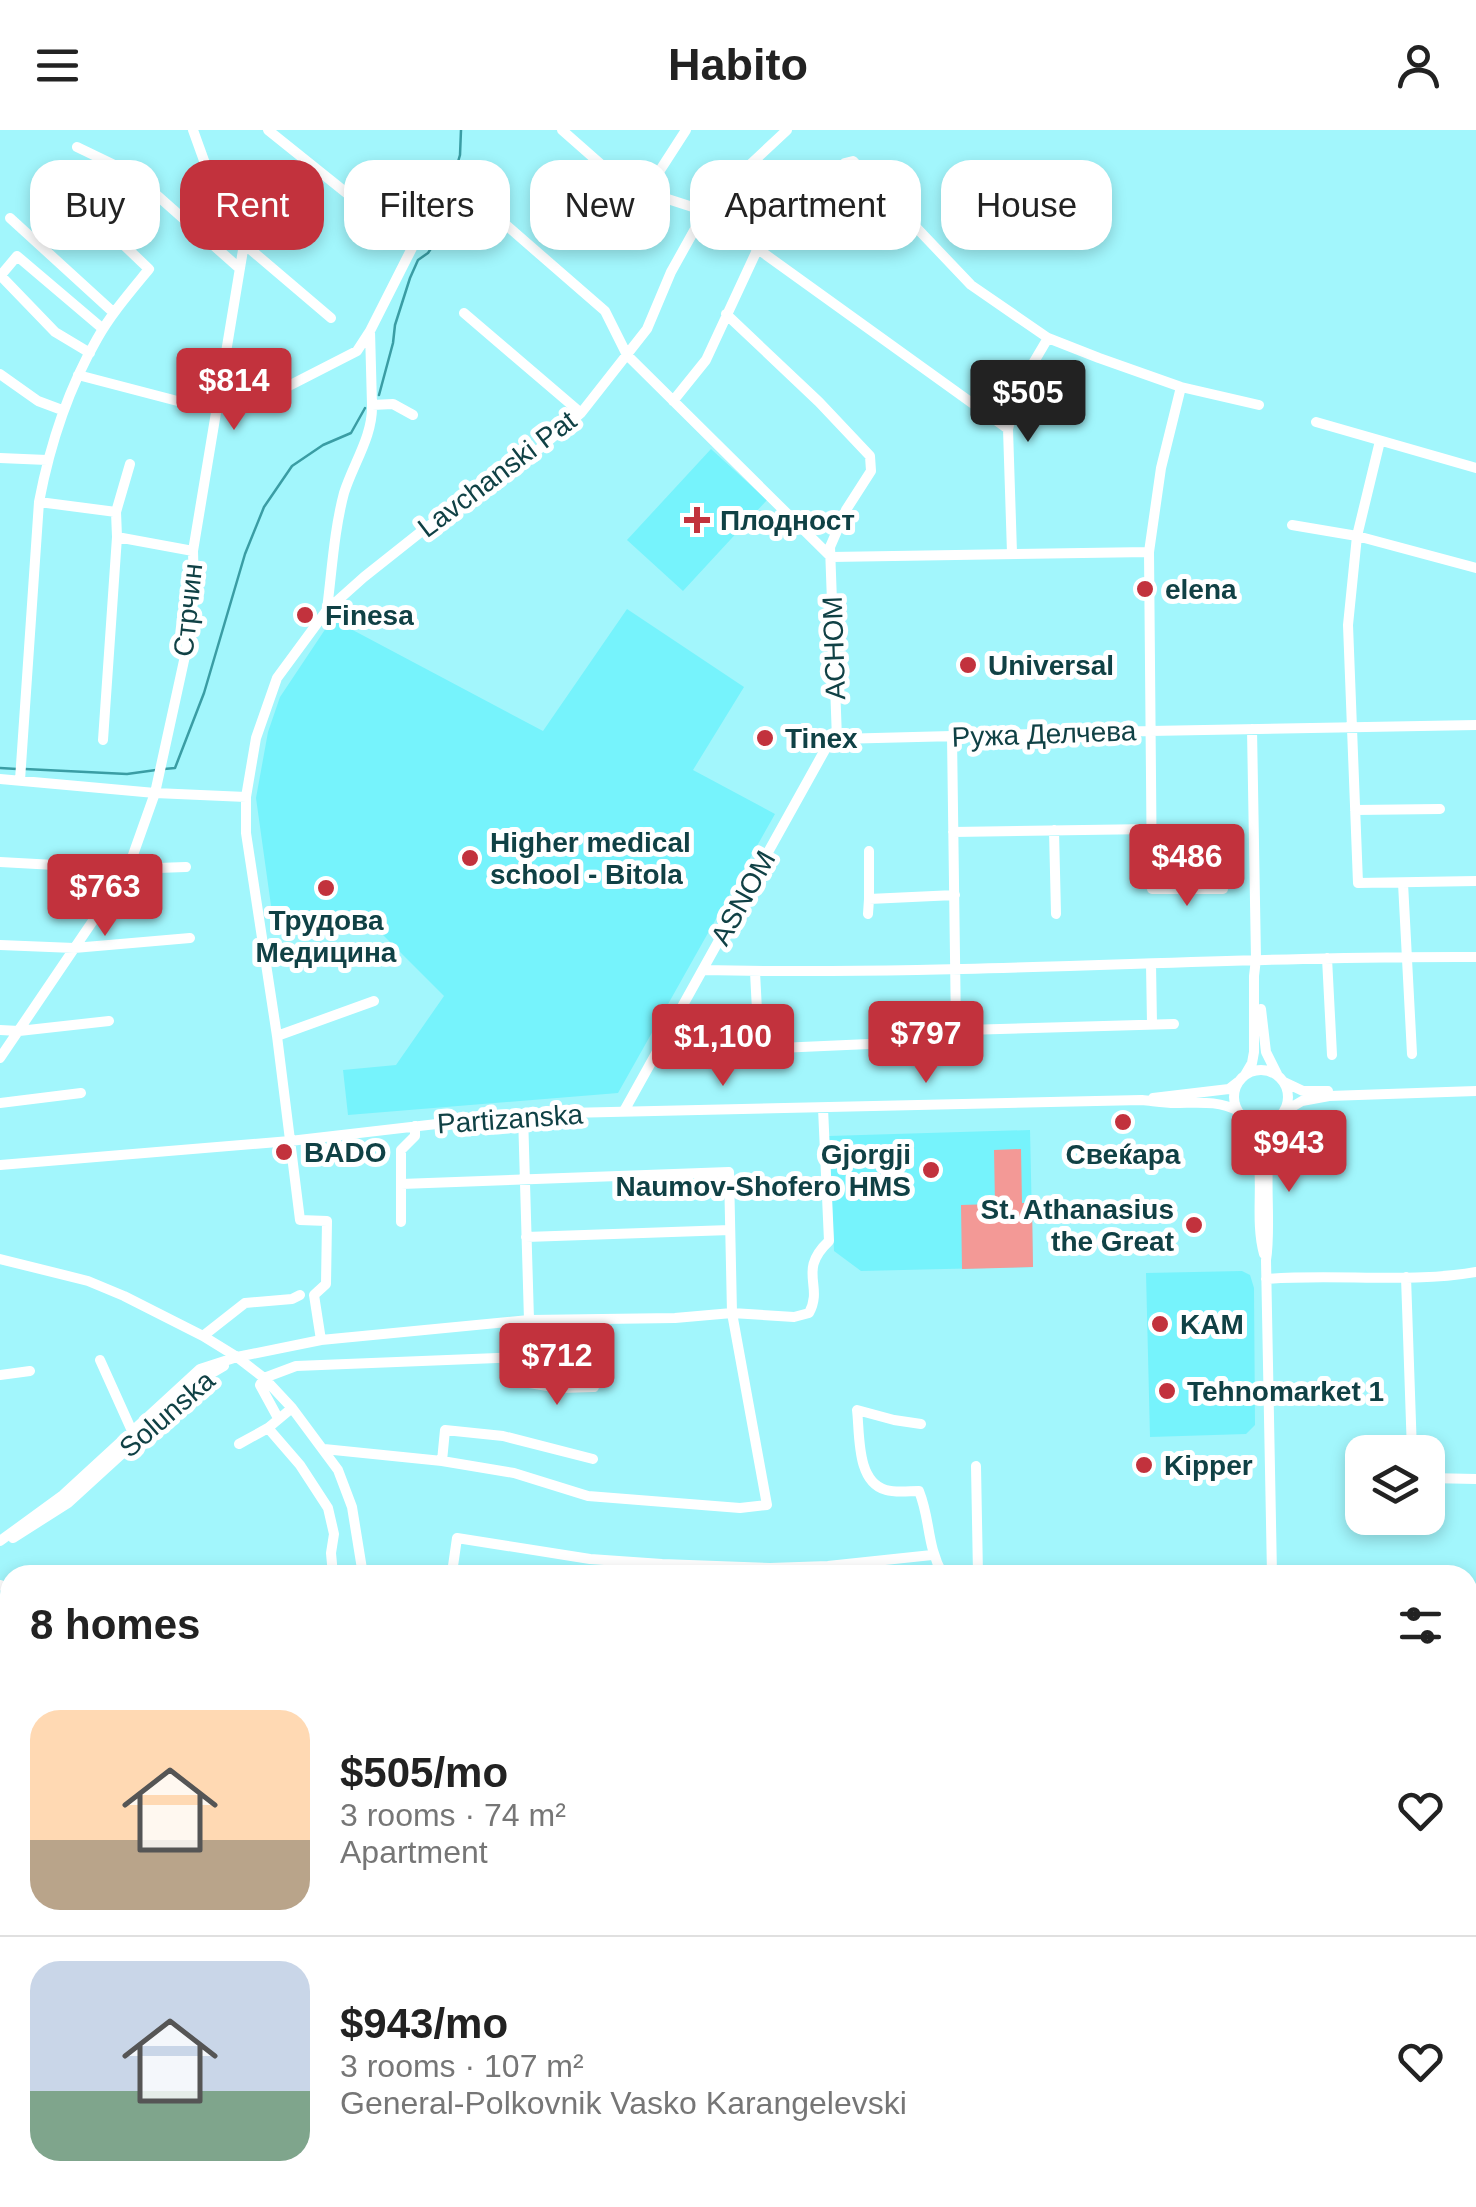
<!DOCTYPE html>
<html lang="en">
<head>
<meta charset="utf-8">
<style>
	:root { --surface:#fff; --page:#f6f6f6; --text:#222; --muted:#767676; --line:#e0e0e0; --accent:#c2323d }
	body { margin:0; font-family:Arial,sans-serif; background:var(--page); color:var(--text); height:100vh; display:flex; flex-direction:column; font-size:38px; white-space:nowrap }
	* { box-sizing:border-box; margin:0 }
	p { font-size:32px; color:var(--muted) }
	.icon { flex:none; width:55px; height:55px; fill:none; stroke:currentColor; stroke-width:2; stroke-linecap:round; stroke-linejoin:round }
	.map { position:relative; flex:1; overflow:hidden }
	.panel { position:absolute; left:0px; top:1435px; width:1478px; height:642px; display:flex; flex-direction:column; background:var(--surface); border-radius:30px 30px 0 0; box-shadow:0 5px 15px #0003 }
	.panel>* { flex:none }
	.hud { position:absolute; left:30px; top:30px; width:1418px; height:90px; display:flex; gap:20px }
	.fabs { position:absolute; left:1345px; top:1305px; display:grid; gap:20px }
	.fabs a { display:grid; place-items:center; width:100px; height:100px; border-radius:20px; background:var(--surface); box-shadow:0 5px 15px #0003; font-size:50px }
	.price { position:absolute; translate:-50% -85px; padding:0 22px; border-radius:10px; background:var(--accent); color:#fff; font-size:32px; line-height:65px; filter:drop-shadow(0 2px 5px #0008) }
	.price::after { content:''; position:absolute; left:50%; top:60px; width:30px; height:22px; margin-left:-15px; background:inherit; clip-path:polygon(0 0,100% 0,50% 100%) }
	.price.current { background:#222; color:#fff }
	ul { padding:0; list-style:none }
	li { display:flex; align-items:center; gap:30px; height:250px; padding:0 30px }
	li+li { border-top:2px solid var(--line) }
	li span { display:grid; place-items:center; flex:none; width:280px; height:200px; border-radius:30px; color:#555 }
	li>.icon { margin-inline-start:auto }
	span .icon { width:120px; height:120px; fill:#fffc; stroke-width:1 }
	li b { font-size:42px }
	h2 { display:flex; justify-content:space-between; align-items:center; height:120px; padding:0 30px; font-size:42px }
	.chip { padding:0 35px; border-radius:30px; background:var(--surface); box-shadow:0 5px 15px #0003; font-size:35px; line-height:90px }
	.chip.current { background:var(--accent); color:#fff }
	header { display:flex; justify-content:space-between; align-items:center; height:130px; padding:0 30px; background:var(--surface); font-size:45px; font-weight:700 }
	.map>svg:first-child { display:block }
	.built { fill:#76f3fc }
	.green { fill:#f39996 }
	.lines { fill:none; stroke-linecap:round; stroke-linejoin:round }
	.stream { stroke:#3a9da4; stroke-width:2.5 }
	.minor { stroke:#fff; stroke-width:10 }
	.major { stroke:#98d092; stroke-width:12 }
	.poi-dot { fill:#c2323d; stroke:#fff; stroke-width:4 }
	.labels { text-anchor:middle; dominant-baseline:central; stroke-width:10; stroke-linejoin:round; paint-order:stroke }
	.street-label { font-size:28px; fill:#104145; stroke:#fff }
	.poi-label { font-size:28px; font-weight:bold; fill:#104145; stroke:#fff; text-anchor:start }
</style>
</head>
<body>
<header><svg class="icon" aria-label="menu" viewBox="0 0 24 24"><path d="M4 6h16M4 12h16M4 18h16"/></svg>Habito<svg class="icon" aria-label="person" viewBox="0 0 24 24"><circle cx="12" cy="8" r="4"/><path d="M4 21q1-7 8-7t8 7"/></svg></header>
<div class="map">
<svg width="1476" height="2077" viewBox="0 0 1476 2077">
	<rect width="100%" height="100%" fill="#a2f6fc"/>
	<path class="built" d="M711,319L767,370L683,461L627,410Z
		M627,479L744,557L693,640L775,684L618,963L348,985L343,940L396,935L444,866L363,785L274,797L256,668L268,602L280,567L332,489L543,601Z
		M1030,1000L1033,1137L861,1141L834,1121L829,1006Z
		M1242,1141L1250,1145L1254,1158L1255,1295L1246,1304L1150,1307L1146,1143Z
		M1468,1693H1476V1827L1468,1828Z
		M1299,2068H1440L1391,2073Z"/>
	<path class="green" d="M1021,1019L1022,1073H1032L1033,1137L962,1139L961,1075L995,1074L994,1020Z"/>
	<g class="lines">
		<path class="stream" d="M379,265L393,213L395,195L410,148L418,130L428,123L440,105L447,69L460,25L461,0
			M0,638L17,639
			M25,639L127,644L156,640
			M164,639L175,638L204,563L245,424L264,377L292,336L323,315L351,303L365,278"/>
		<path class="minor" d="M562,0L604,37L646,62L705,81L1008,299
			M77,17L133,44L239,138
			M646,62L686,0
			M10,88L114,183
			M498,88L605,181L627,225L831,427
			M244,114L331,188
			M0,145L55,202L90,223
			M1,145L17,126L103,199
			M464,183L581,283
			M726,184L819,272L870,326L871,341L846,380L830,417L837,609
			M370,201L372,275
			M0,244L38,271L62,280
			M78,245L189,274L220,269
			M1181,257L1161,338L1149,422L1152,759H1223
			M673,271L706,230L758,118L783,88L828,46L845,33L853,31L971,155L1048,208L1099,228L1181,257L1259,275
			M218,278L273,264L357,221L370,201L412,118L410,114L268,0
			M1316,292L1476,338
			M1380,311L1357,406L1348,495L1358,753L1476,751
			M0,328L47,330
			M39,372L116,382
			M1292,395L1357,406L1476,438
			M117,407L193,421
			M1012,423L1008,299L1018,259L1048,208
			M831,427L1149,422
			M327,479C332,440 334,401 344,363C353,334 373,306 372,275L393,274L413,285
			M952,606L956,900
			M837,609L1150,601L1476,595
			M103,610L117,407L116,382L130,334
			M0,649L155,663L246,667
			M20,650L39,372C50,314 67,261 97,209C111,184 131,161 149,139L49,44
			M1355,680L1440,679
			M1054,700L1056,784
			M953,702L1151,699
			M869,721V769L955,765
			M0,732L128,739L186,737
			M1403,753L1412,924
			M868,784L869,769
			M0,815L74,818L190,808
			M1327,828L1332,925
			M1151,834L1152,894
			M703,840C961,846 1218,826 1476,827
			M755,842L759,919L869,914
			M1261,879L1266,922L1277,944
			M0,900L19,901L109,891
			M929,901L1174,894
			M277,906L374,871
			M0,928L128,739L155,663L185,526L194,460L193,421L244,114L239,99L211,50L193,0
			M1234 967a27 27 0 1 1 54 0a27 27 0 1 1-54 0Z
			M1245,945L1252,933L1254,922V846L1256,829L1252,599
			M1284,952L1303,961H1328
			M1153,968L1229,959L1238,952
			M0,973L81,963
			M624,981L826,618L837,609
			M1285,981L1302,971L1329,966L1476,961
			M523,984L529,1190
			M1246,990C1271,1030 1252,1080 1264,1124
			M0,1035L290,1011L523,984L1142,970C1153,971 1164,973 1175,973C1197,973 1219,970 1238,981
			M401,1092V1020L415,1006V996
			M526,1107L730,1100
			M0,1129L88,1151L124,1166L203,1206L237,1227L264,1248L292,1278L338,1340L352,1377L363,1445
			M1406,1147L1412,1322
			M1266,1149C1336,1143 1407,1154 1476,1142
			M203,1206L245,1173L292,1169L300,1165
			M321,1210L314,1165L326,1154L327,1091L300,1090L277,906L246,703V667L256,608L277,548L327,480L364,447L427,397L539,319L581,283L647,199L671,142L705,81L738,46L787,0
			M100,1230L132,1301
			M0,1245L30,1241
			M292,1278L268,1298L300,1335L328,1378L334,1404L331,1423L333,1445
			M278,1288L260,1255L264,1248L296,1236L524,1227L523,1252L560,1258L594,1257
			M921,1294L894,1290L857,1280C860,1304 856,1352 886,1360C896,1363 909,1361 919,1361C931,1391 926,1414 943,1445
			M239,1314L268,1298
			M324,1319L442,1331L514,1343L588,1366L740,1378L767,1375L732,1183L729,1042L401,1054
			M442,1331L445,1300L503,1306L593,1329
			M976,1336L978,1445
			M1428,1348L1476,1349
			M13,1408L68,1373L207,1246L224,1236
			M0,1411L63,1365L200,1239L237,1227L321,1210L529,1190L675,1188L732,1183L794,1187L809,1183C824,1155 797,1141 829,1111L823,978
			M452,1443L457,1408L590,1429L662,1434L770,1438L828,1436L932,1425
			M435,1445H461
			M1272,1445L1266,1130C1273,1088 1259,1024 1278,988
			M0,1455L10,1458
			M1468,1565H1476
			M0,1618L10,1624
			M0,1787L10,1789
			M0,1877L10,1885
			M0,1936L10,1937
			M67,2068L70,2077
			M201,2068L204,2077
			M569,2068L576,2077
			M973,2068L974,2077
			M1109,2068L1234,2076
			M1249,2068L1254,2077
			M280,2077L312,2068
			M497,2077L503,2074L564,2077
			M579,2077L632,2068
			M1098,2077L1099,2068"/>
		<path class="major" d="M1474,2077H1476"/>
	</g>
	<g class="poi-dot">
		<path d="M692 375h10v10h10v10h-10v10h-10v-10h-10v-10h10z"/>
		<circle cx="1145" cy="459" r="10"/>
		<circle cx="305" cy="485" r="10"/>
		<circle cx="968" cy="535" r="10"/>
		<circle cx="765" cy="608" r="10"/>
		<circle cx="470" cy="728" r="10"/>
		<circle cx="326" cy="758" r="10"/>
		<circle cx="1123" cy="992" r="10"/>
		<circle cx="284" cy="1022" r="10"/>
		<circle cx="931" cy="1040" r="10"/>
		<circle cx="1194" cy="1095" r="10"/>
		<circle cx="1160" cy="1194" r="10"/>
		<circle cx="1167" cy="1261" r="10"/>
		<circle cx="1144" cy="1335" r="10"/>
	</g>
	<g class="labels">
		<g class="street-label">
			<text transform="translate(497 344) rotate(-37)">Lavchanski Pat</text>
			<text transform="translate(188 480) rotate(-84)">Стрчин</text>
			<text transform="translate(834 518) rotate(-92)">АСНОМ</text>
			<text transform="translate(1044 604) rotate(-2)">Ружа Делчева</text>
			<text transform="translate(743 768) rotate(-61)">ASNOM</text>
			<text transform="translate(510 989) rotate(-4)">Partizanska</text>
			<text transform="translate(167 1284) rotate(-41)">Solunska</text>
		</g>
		<g class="poi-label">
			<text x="720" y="390">Плодност</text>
			<text x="1165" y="459">elena</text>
			<text x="325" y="485">Finesa</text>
			<text x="988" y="535">Universal</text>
			<text x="785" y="608">Tinex</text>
			<text x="490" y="712">Higher medical<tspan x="490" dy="32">school - Bitola</tspan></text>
			<text x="326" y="790" text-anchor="middle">Трудова<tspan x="326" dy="32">Медицина</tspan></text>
			<text x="304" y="1022">BADO</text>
			<text x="911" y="1024" text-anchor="end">Gjorgji<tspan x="911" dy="32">Naumov-Shofero HMS</tspan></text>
			<text x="1123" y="1024" text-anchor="middle">Свеќара</text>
			<text x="1174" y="1079" text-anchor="end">St. Athanasius<tspan x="1174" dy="32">the Great</tspan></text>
			<text x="1180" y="1194">KAM</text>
			<text x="1187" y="1261">Tehnomarket 1</text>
			<text x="1164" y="1335">Kipper</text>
		</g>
	</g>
</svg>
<div class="fabs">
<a><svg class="icon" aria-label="layers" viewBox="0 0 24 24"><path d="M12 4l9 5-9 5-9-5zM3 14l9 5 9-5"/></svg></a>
</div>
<b class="price" style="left:234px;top:303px">$814</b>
<b class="price current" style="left:1028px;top:315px">$505</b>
<b class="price" style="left:1187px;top:779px">$486</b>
<b class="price" style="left:105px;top:809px">$763</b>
<b class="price" style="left:926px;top:956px">$797</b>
<b class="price" style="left:723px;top:959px">$1,100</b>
<b class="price" style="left:1289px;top:1065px">$943</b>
<b class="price" style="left:557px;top:1278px">$712</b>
<div class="hud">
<a class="chip">Buy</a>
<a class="chip current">Rent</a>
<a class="chip">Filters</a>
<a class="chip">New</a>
<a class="chip">Apartment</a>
<a class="chip">House</a>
</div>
<section class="panel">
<h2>8 homes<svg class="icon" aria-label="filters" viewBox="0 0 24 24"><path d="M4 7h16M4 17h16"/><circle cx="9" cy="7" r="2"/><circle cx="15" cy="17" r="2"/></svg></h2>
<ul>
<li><span style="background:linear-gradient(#ffd9b3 65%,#b9a48a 0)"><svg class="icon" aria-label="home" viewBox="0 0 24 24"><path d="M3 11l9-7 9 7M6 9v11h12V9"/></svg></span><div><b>$505/mo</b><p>3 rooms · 74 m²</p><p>Apartment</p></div><svg class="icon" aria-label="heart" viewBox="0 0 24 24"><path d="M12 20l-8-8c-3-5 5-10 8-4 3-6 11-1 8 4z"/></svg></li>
<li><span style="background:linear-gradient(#c9d6e8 65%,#7fa58c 0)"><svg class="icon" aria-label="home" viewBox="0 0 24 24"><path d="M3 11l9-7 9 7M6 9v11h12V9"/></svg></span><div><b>$943/mo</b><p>3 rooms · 107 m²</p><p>General-Polkovnik Vasko Karangelevski</p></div><svg class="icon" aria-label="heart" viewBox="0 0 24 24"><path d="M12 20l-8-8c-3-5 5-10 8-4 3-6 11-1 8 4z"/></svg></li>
</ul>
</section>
</div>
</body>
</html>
